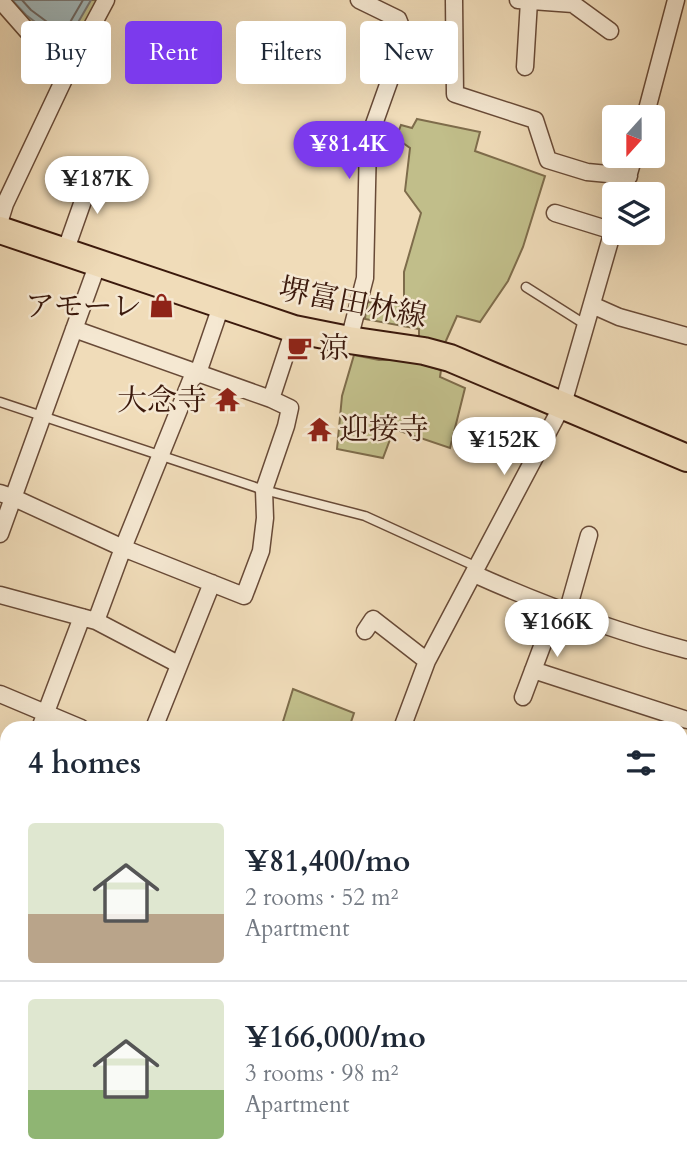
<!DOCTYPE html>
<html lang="en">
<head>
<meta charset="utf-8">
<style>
	:root { --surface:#fff; --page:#f6f6f7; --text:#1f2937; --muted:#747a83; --line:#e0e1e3; --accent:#7c3aed }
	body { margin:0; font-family:Cardo,"Noto Serif JP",serif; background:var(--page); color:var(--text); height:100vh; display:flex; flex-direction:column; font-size:26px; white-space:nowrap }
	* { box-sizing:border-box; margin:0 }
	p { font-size:23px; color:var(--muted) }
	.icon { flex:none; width:38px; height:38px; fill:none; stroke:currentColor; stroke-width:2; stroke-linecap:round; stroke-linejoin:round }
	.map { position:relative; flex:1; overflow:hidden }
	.sheet { position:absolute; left:0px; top:721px; width:688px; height:450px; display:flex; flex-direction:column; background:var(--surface); border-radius:21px 21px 0 0; box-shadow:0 7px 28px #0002 }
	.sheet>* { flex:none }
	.top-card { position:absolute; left:21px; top:21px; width:646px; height:63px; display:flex; gap:14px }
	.needle { width:46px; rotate:201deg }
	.fabs { position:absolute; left:602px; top:105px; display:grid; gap:14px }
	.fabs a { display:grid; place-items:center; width:63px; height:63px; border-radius:7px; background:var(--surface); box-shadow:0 7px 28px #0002; font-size:35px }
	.price { position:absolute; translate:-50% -60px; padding:0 16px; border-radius:24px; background:#fff; color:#222; font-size:23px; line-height:46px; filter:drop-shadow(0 2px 4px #0008) }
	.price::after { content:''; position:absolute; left:50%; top:42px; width:21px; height:16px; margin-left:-10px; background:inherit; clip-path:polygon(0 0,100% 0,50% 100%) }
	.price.on { background:var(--accent); color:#fff }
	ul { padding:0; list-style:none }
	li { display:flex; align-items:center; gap:21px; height:175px; padding:0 28px }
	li+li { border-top:2px solid var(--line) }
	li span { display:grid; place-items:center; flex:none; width:196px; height:140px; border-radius:7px; color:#555 }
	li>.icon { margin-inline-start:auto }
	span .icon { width:84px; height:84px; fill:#fffc; stroke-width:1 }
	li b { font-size:30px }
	h2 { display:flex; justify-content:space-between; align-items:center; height:84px; padding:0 28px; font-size:30px }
	.chip { padding:0 24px; border-radius:7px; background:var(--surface); box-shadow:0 7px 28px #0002; font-size:24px; line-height:63px }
	.chip.on { background:var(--accent); color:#fff }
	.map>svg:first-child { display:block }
	.green { fill:#c1be8a; stroke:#7e6c4b; stroke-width:2 }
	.water { fill:#a1b8bb; stroke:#787875; stroke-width:2 }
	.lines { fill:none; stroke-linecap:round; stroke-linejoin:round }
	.shore { stroke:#6e6864; stroke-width:2 }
	.stream { stroke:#787875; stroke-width:4.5 }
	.lane-casing { stroke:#684a37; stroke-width:11 }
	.street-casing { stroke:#684a37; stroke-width:19 }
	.secondary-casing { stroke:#3b190c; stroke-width:26 }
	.primary-casing { stroke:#3b190c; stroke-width:30 }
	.lane { stroke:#f5e8d2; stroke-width:8 }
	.street { stroke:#f5e8d2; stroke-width:16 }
	.secondary { stroke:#f5e8d2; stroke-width:23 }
	.primary { stroke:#f0dcb9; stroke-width:26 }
	.labels { text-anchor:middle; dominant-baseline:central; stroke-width:5; stroke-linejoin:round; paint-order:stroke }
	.street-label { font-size:30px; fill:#3b190c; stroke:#f5e8d2 }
	.poi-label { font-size:30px; fill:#3b190c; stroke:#f5e8d2; text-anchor:end }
</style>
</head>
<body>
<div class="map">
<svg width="687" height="1170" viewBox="0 0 687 1170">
	<rect width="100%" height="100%" fill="#f0dcb9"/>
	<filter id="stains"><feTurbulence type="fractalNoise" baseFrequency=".00286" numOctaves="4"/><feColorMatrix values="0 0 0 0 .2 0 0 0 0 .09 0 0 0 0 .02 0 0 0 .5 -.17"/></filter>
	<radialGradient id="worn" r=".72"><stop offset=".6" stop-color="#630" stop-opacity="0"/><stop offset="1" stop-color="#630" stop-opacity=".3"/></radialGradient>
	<path class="green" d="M7,0H100L64,54L39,35Z
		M417,119L480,132L475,151L545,176L523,247L508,281L480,322L457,316L445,343L419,338V329L365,319L367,302L404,305V272L421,213L405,191L410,148L396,138L401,125L412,128Z
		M354,355L379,360H408L441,370L440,377L465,388L450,448L394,429L383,458L337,449L342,396Z
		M293,689L354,713L349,728H281Z"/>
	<path class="water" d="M12,0H91L65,45L26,15Z
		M681,770L687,772V963H681Z"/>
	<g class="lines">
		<path class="shore" d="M22,0L31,10L62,33L65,31L83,0"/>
		<path class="stream" d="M132,1170L135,1164"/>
		<defs>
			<path id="lane" d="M526,287L586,325
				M0,402L264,490L365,516L477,567
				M681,1027L687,1029
				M418,1170L419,1164"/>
			<path id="street" d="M0,0L66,75
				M359,0L398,19L405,37L454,46
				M454,0L455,94L535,120L548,160L587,172L629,176
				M518,0L573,4L610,31
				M525,67L529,1
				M645,117L676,0
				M623,194L634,156
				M555,213L613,231
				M0,220L5,204L66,75L106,0
				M65,252L95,167
				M592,305L619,317L687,336
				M349,340L365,278L368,141L405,37
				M271,399L294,329
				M0,493L12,497L123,548L244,596L261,551L265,518L264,490L286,426L290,408L271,399L74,329
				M0,534L98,263
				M474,574C543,605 613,631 687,650
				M0,595L96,621L178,664
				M567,613L589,535
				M96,621L123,548L191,380L198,373L221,306
				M365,631L373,619L427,661
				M533,670L687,720
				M0,694L81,728
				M523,697L556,609
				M40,728L82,617
				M154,728L212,583
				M402,728L427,661L563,404L614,227
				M0,804L7,806
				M0,1163L7,1147
				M254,1170L256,1164
				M343,1170L344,1164"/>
			<path id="secondary" d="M0,1110L7,1113"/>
			<path id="primary" d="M0,230L294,329L349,340L424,351L450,358L687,458"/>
		</defs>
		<use href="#lane" class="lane-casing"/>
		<use href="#street" class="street-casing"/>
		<use href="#secondary" class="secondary-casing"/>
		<use href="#primary" class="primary-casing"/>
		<use href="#lane" class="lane"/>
		<use href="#street" class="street"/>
		<use href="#secondary" class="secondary"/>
		<use href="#primary" class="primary"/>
	</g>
	<defs>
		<symbol id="shop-bare" viewBox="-9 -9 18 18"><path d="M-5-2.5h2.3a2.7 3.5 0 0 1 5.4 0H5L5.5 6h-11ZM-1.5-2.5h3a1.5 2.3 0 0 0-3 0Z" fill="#8f2418" stroke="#f5e8d2" stroke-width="2.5" paint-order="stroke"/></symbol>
		<symbol id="cafe-bare" viewBox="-9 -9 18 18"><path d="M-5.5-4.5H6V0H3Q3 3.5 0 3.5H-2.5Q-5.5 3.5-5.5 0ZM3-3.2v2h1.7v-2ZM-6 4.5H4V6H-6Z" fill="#8f2418" stroke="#f5e8d2" stroke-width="2.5" paint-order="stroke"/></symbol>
		<symbol id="temple-bare" viewBox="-9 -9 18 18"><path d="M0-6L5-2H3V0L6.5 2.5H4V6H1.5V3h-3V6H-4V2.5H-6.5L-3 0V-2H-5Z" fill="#8f2418" stroke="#f5e8d2" stroke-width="2.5" paint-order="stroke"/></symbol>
	</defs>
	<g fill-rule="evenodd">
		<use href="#shop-bare" x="144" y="288" width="35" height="35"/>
		<use href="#cafe-bare" x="282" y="330" width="35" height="35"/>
		<use href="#temple-bare" x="210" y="382" width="35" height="35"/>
		<use href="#temple-bare" x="302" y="412" width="35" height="35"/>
	</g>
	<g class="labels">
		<g class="street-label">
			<text transform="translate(353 303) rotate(11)">堺富田林線</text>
		</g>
		<g class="poi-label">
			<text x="142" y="306">アモーレ</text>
			<text x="319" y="348" text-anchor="start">涼</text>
			<text x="207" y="400">大念寺</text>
			<text x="339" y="429" text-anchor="start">迎接寺</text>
		</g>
	</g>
	<rect width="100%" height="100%" filter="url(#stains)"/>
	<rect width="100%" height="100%" fill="url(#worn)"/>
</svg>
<div class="fabs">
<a><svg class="needle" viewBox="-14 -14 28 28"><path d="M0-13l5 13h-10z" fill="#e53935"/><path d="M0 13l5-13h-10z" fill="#747a83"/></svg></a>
<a><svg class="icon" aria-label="layers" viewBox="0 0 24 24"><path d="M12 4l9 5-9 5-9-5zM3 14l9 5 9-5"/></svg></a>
</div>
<b class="price on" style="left:349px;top:181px">¥81.4K</b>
<b class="price" style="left:97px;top:216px">¥187K</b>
<b class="price" style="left:504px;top:477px">¥152K</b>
<b class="price" style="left:557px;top:659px">¥166K</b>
<div class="top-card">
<a class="chip">Buy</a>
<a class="chip on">Rent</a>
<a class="chip">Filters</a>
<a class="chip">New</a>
</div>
<section class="sheet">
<h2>4 homes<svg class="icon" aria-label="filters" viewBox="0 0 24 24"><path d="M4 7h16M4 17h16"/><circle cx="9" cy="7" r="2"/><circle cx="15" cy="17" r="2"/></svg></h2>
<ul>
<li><span style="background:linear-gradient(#dfe7d0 65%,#b9a48a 0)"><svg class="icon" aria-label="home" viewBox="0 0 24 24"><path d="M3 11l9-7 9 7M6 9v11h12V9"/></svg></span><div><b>¥81,400/mo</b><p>2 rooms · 52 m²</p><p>Apartment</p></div></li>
<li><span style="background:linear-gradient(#dfe7d0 65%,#8fb573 0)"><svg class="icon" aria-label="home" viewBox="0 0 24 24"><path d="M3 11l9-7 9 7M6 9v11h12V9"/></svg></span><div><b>¥166,000/mo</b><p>3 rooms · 98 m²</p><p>Apartment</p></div></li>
</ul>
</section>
</div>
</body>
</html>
